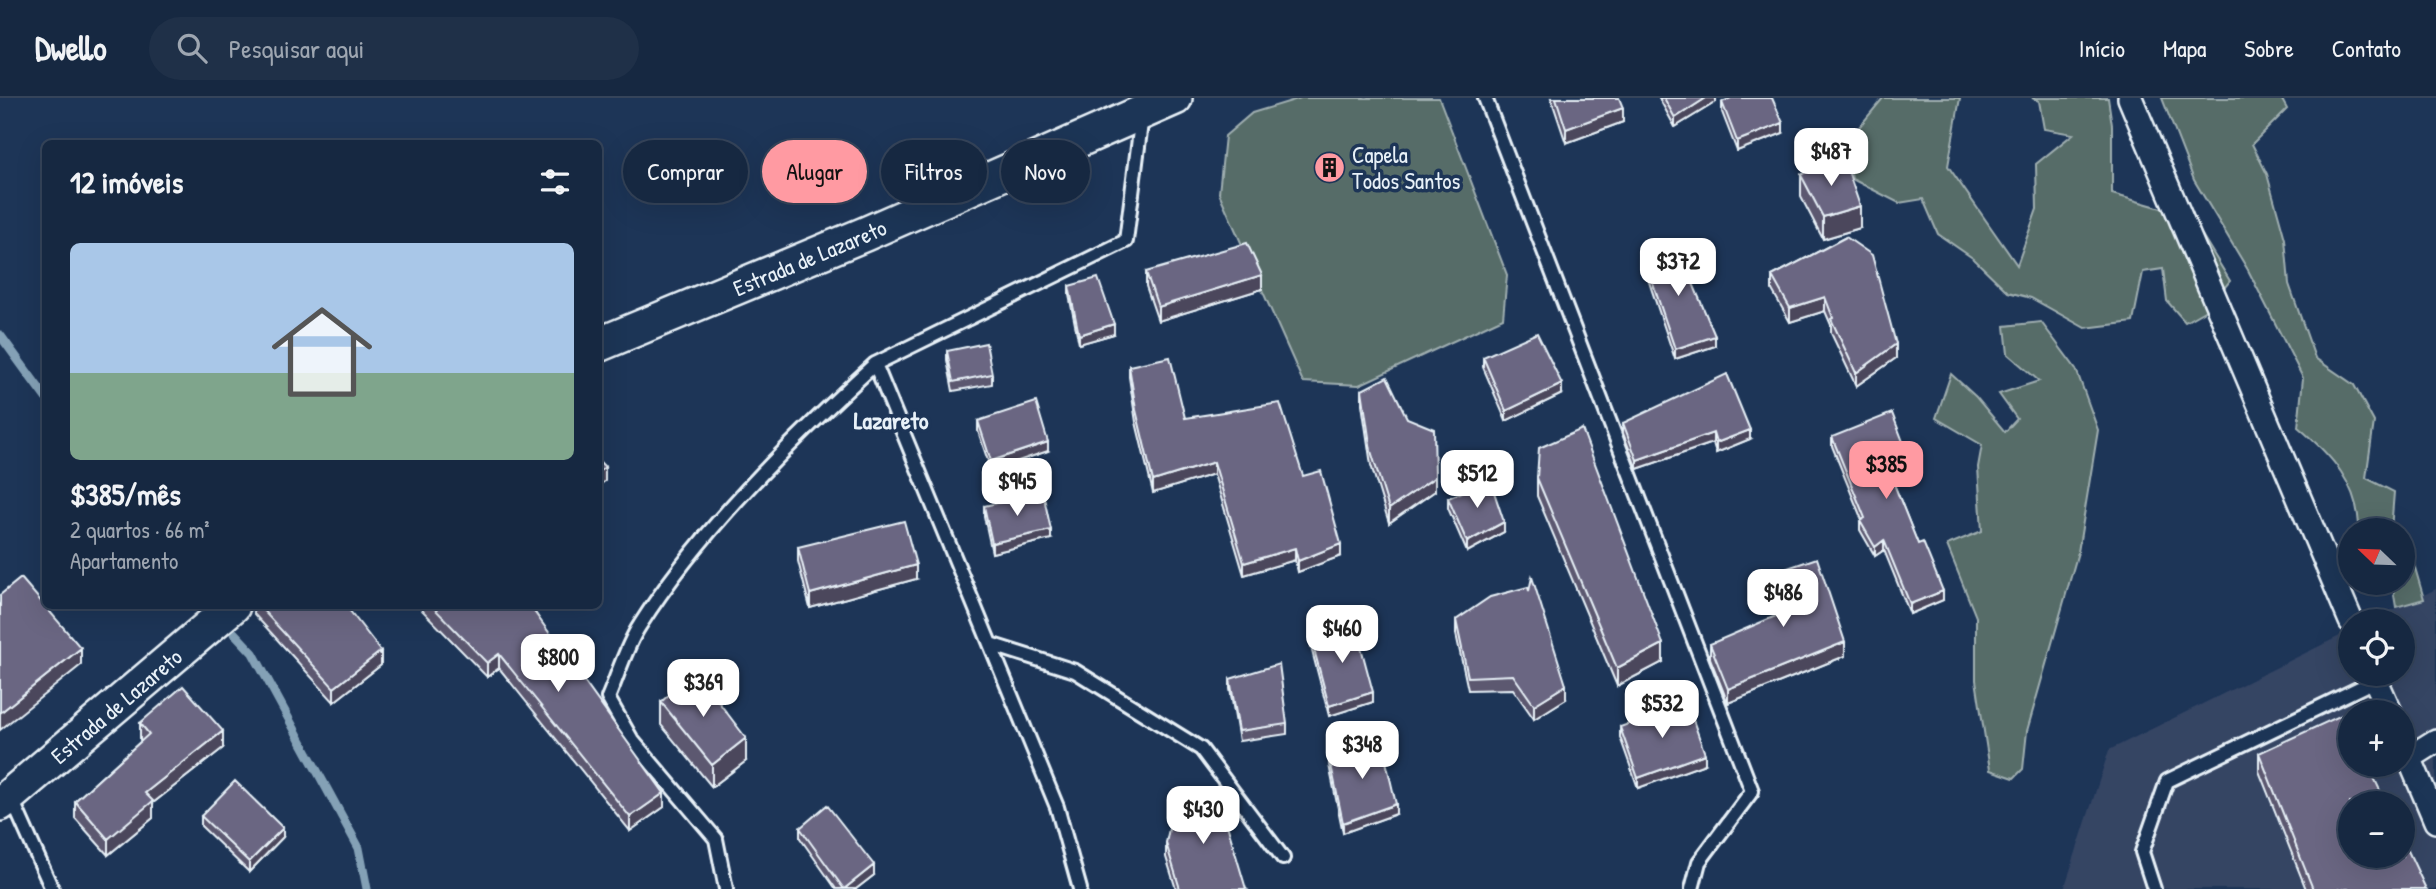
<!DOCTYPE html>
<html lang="pt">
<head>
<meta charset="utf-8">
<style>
	:root { --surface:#162841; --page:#1f3048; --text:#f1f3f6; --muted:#9ea6b1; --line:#35445a; --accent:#ff9aa2 }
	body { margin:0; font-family:"Patrick Hand",sans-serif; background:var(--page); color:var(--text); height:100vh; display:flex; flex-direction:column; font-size:26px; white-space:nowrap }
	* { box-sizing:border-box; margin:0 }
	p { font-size:23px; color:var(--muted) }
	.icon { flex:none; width:38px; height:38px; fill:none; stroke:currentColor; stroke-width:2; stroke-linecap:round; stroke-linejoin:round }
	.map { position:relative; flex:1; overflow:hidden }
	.drawer { position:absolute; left:42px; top:42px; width:560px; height:469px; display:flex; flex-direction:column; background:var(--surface); border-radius:10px; box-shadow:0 7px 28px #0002,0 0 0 2px var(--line) }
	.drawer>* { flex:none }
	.banner { position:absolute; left:623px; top:42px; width:665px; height:63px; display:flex; gap:14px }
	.needle { width:46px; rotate:293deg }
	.controls { position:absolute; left:2338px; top:420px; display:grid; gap:14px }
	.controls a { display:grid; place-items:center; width:77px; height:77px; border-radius:50%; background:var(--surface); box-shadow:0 7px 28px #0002,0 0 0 2px var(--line); font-size:35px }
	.price { position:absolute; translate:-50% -60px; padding:0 16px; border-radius:14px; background:#fff; color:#222; font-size:23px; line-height:46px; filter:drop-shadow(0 2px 4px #0008) }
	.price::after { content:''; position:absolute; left:50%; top:42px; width:21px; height:16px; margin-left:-10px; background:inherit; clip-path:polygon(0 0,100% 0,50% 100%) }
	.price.on { background:var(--accent); color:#111 }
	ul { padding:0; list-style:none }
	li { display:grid; align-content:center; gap:14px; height:371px; padding:0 28px }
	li+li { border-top:2px solid var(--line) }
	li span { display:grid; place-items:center; height:217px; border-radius:10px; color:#555 }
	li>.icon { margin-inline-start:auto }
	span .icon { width:126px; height:126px; fill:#fffc; stroke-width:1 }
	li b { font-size:30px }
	h2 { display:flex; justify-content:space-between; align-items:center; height:84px; padding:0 28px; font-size:30px }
	.pill { padding:0 24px; border-radius:32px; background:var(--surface); box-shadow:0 7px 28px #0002,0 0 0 2px var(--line); font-size:24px; line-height:63px }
	.pill.on { background:var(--accent); color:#111 }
	header { display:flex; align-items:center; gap:42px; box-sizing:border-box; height:98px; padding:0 35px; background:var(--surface); border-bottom:2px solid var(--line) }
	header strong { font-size:33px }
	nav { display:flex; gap:38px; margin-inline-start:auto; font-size:24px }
	.search { width:490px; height:63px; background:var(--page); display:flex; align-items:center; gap:18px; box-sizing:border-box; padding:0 24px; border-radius:38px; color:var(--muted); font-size:26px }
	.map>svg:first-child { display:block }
	.built { fill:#344464; fill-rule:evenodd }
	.green { fill:#566c68; stroke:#9faeb0; stroke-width:2 }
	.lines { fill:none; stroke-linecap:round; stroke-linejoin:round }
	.stream { stroke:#84a1b6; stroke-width:9 }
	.lane-casing { stroke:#e8f1f8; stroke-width:18 }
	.street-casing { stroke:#e8f1f8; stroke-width:28 }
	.secondary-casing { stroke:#e8f1f8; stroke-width:38 }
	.lane { stroke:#1d3557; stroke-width:12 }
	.street { stroke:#1d3557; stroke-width:23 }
	.secondary { stroke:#1d3557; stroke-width:33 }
	.wall { fill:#5c5870; stroke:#e8f1f8; stroke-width:2 }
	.shaded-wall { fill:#4b475b; stroke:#e8f1f8; stroke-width:2 }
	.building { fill:#6b6682; stroke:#e8f1f8; stroke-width:2 }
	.labels { text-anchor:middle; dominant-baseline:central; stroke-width:7; stroke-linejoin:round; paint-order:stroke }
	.poi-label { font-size:23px; fill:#e8f1f8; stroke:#1d3557; text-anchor:start }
	.street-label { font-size:23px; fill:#e8f1f8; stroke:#1d3557 }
	.neighbourhood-label { font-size:24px; font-weight:bold; fill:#e8f1f8; stroke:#1d3557 }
</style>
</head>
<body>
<header>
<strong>Dwello</strong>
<div class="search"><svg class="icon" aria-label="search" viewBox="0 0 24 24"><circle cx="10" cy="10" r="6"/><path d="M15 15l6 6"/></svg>Pesquisar aqui</div>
<nav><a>Início</a><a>Mapa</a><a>Sobre</a><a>Contato</a></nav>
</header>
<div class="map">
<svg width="2436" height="791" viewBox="0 0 2436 791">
	<rect width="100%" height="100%" fill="#1d3557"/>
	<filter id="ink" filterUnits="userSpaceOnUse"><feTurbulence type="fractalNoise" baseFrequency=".0143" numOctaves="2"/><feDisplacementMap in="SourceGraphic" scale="14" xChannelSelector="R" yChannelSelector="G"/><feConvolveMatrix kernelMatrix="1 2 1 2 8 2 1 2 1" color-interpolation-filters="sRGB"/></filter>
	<g filter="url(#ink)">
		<path class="built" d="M2436,491V791H2064L2109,652L2350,533V576H2403V523H2370ZM2350,614H2403V667H2350ZM2350,705H2403V758H2350Z"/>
		<path class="green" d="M1301,0H1439L1507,177L1503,220L1359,287L1303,284L1219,95L1225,38L1252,15Z
			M1883,0H1960L1948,68L2017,167L2037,111L2036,66L2073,36L2044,31L2039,3L2032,0H2108L2112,27V96L2161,110L2202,137L2230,183L2206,212L2185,224L2167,203L2163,171L2143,174L2133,224L2085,230L2031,200L2008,194L1974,161L1938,136L1923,101L1899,105L1852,81L1846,45Z
			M2162,0H2281L2287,11L2252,46L2267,76L2285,141L2289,186L2315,260L2354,287L2374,324L2366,380L2394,394L2391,432H2359C2359,386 2331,357 2298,329L2303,280L2248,172L2194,82Z
			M2041,224L2076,271L2098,332L2078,454L2027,633L2023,671L2014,680L1990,672L1976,582V519L1947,447L1982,433L1978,369L1982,347L1936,320L1951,276L1976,299L2005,334L2017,321L1999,296L2039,283L2008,256L2005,228Z
			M2403,443L2409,449L2424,501L2396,509L2392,485H2403Z"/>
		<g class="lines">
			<path class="stream" d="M0,237L46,300
				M224,524L253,555L359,750L367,791"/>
			<defs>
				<path id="lane" d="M1485,0L1752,693L1699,764L1692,791
					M990,546L1075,573L1201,651L1283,760
					M11,699L52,791
					M726,791L716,741L632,642L608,600C618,577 626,548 640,527C700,432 792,342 875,266
					M1080,791L1057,709L875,266L1126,143L1142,17
					M2154,791L2142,754L2167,683L2376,582"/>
				<path id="street" d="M2130,0L2351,523
					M2373,576L2390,614
					M2403,645L2436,723
					M2409,660L2436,643"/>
				<g id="secondary">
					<path id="s1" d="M598,247L865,136L1175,0"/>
					<path id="s2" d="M0,706L233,508"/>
				</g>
			</defs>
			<use href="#lane" class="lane-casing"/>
			<use href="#street" class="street-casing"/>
			<use href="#secondary" class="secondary-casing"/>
			<use href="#lane" class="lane"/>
			<use href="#street" class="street"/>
			<use href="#secondary" class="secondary"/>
		</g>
		<path class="wall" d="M1551,0H1619L1623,24L1566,45Z
			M1659,0H1716V4L1675,29Z
			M1722,4L1783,35L1737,53L1722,14Z
			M1801,77L1860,130L1823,141L1801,99Z
			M1846,139L1896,260L1856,288L1831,235V227L1825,213L1790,224L1772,192V178Z
			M1644,159L1715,248L1675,261L1644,169Z
			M1146,174L1262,191L1158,223L1146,188Z
			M1069,188L1114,236L1079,246L1069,197Z
			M947,253L992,276V286L953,293L947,262Z
			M1483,259L1562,296L1506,323L1483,269Z
			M1129,268L1185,320L1303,378L1341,458L1298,474L1295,462L1244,477L1214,376L1153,395L1136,324L1129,279Z
			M1362,292L1407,320L1435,393L1389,425L1371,367L1362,306Z
			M978,323L1048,353L991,372L978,333Z
			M1623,325L1750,341L1716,355L1713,345L1637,371L1623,335Z
			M1832,339L1910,371L1891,379L1918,446L1943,502L1910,516L1884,452L1875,458L1860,432V423L1862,422L1832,348Z
			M1537,380L1663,564L1617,588L1537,398Z
			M1448,400L1504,434L1467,454L1448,410Z
			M984,408L1051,441L992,455L984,418Z
			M798,449L916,481L810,510L798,463Z
			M254,508H346L381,567L334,604L254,516Z
			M418,508H532V510L664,709L630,733L499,570L487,579Z
			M1456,522L1566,601L1534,621L1513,591L1468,592L1456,536Z
			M1311,540L1373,604L1329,618L1311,549Z
			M1710,546L1845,558L1728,605L1710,560Z
			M1230,581L1287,626V636L1239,643L1230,591Z
			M661,604L746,663L712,689L661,627Z
			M140,625L223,650L153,705V720L108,757L75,720V703L141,643L140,642Z
			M1620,629L1705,666L1638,690L1620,639Z
			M2259,655L2426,791H2306L2259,673Z
			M1329,657L1396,716L1343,735L1329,667Z
			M201,718L283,739L249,774L201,728Z
			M800,730L874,777L856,791H836L800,740Z
			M1166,745L1246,791H1176L1166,759Z"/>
		<path class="shaded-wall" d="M1706,0H1716V4L1675,29V20Z
			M1623,10V24L1566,45V31Z
			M1783,25V35L1737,53V43Z
			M1860,108V130L1823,141V119Z
			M1262,177V191L1158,223V209Z
			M1825,199V213L1790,224V210Z
			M1114,226V236L1079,246V237Z
			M1715,238V248L1675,261V251Z
			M1896,246V260L1856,288V275Z
			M1562,286V296L1506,323V313Z
			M1750,332V341L1716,355V345Z
			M1713,335V345L1637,371V362Z
			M1048,344V353L991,372V363Z
			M1910,362V371L1888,380V371Z
			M1214,364V376L1153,395V383Z
			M605,369V383L598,388V374Z
			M1435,379V393L1389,425V411Z
			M1504,424V434L1467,454V444Z
			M1051,432V441L992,455V445Z
			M1884,442V452L1875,458V449Z
			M1341,446V458L1298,474V463Z
			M1295,450V462L1244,477V465Z
			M916,467V481L810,510V496Z
			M1943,493V502L1910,516V506Z
			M1845,544V558L1728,605V591Z
			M1663,546V564L1617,588V570Z
			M81,550V567L0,632V615Z
			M381,553V567L334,604V590Z
			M499,556V570L487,579V565Z
			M1566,587V601L1534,621V607Z
			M1373,594V604L1329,618V608Z
			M223,633V650L153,705V720L108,757V741L145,695Z
			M746,640V663L712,689V667Z
			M1705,656V666L1638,690V680Z
			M664,695V709L630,733V719Z
			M1396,706V716L1343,735V725Z
			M283,730V739L249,774V764Z
			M874,767V777L856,791H844Z"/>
		<path class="building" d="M1556,0H1619L1623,10L1566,31Z
			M1664,0H1706L1675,20Z
			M1731,0H1772L1783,25L1737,43L1722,4Z
			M1827,61L1847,70L1860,108L1823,119L1801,77Z
			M1846,139L1872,157L1896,246L1856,275L1831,221L1833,220L1825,199L1790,210L1772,178Z
			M1247,145L1262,177L1158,209L1146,174Z
			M1677,147L1715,238L1675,251L1644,159Z
			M1098,180L1114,226L1079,237L1069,188Z
			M1537,235L1562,286L1506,313L1483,259Z
			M986,245L992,276L953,284L947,253Z
			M1170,259L1185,320L1280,305L1303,378L1321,373L1341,446L1298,463L1295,450L1244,465L1214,364L1153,383L1136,312L1129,268Z
			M1727,276L1750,332L1716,345L1713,335L1637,362L1623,325Z
			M1387,279L1407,320L1434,331L1435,379L1389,411L1371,353L1362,292Z
			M1036,304L1048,344L991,363L978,323Z
			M1892,315L1910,362L1888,371L1918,446L1923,444L1943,493L1910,506L1884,442L1875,449L1860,423L1865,420L1832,339Z
			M1582,331L1663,546L1617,570L1537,380L1539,350Z
			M598,362L605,369L598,374Z
			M1490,382L1504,424L1467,444L1448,400Z
			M1043,395L1051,432L992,445L984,408Z
			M904,423L916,467L810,496L798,449Z
			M1817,460L1845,544L1728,591L1710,546L1778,517L1776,474Z
			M1532,479L1566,587L1534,607L1513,577L1468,579L1456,522L1490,499L1528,489L1529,493Z
			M21,480L81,550L0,615V497Z
			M259,508H346L381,553L334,590Z
			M432,508H530L664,695L630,719L499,556L487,565Z
			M1355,527L1373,594L1329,608L1311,540Z
			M1279,566L1287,626L1239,633L1230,581Z
			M695,573L746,640L712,667L661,604Z
			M183,588L223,633L145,695L153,703L108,741L75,703L149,636L140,625Z
			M1687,605L1705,656L1638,680L1620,629Z
			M2344,616L2350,630V667H2368L2386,705H2350V758H2403V742L2426,791H2313L2259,655Z
			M1381,642L1396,706L1343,725L1329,657Z
			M235,683L283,730L249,764L201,718Z
			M1217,693L1246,791H1180L1166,745L1174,707Z
			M827,707L874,767L844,791L800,730Z"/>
	</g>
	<defs>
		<symbol id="building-disc" viewBox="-11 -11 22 22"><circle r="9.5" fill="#ff9aa2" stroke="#1d3557"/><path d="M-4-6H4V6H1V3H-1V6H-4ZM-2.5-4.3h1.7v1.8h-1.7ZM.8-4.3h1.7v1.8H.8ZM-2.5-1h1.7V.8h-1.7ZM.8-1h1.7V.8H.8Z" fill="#111"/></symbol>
	</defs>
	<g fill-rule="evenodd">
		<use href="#building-disc" x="1312" y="52" width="35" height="35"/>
	</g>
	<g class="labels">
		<g class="poi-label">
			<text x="1352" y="56">Capela<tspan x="1352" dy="26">Todos Santos</tspan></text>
		</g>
		<g class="street-label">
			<text stroke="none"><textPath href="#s1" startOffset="229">Estrada de Lazareto</textPath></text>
			<text stroke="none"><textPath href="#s2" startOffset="152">Estrada de Lazareto</textPath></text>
		</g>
		<g class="neighbourhood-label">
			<text x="891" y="322">Lazareto</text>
		</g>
	</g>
</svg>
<div class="controls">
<a><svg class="needle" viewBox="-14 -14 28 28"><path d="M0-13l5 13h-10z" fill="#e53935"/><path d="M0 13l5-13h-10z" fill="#9ea6b1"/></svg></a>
<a><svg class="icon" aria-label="locate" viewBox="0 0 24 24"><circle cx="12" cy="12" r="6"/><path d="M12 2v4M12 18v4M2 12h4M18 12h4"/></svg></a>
<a>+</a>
<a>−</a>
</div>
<b class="price" style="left:1831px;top:90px">$487</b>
<b class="price" style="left:1678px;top:200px">$372</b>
<b class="price on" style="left:1886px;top:403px">$385</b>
<b class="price" style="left:1477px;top:412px">$512</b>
<b class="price" style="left:1017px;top:420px">$945</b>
<b class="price" style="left:1783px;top:531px">$486</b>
<b class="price" style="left:1342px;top:567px">$460</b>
<b class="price" style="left:558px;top:596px">$800</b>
<b class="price" style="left:703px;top:621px">$369</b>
<b class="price" style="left:1662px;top:642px">$532</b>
<b class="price" style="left:1362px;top:683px">$348</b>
<b class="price" style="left:1203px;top:748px">$430</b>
<div class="banner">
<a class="pill">Comprar</a>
<a class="pill on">Alugar</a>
<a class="pill">Filtros</a>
<a class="pill">Novo</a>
</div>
<section class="drawer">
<h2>12 imóveis<svg class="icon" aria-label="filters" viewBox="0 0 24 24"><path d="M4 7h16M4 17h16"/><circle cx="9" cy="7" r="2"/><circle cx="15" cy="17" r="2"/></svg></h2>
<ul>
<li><span style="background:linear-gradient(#a9c7e8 60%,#7fa58c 0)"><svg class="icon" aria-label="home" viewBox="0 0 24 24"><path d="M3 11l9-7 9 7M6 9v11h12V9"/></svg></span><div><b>$385/mês</b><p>2 quartos · 66 m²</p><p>Apartamento</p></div></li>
</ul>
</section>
</div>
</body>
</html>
